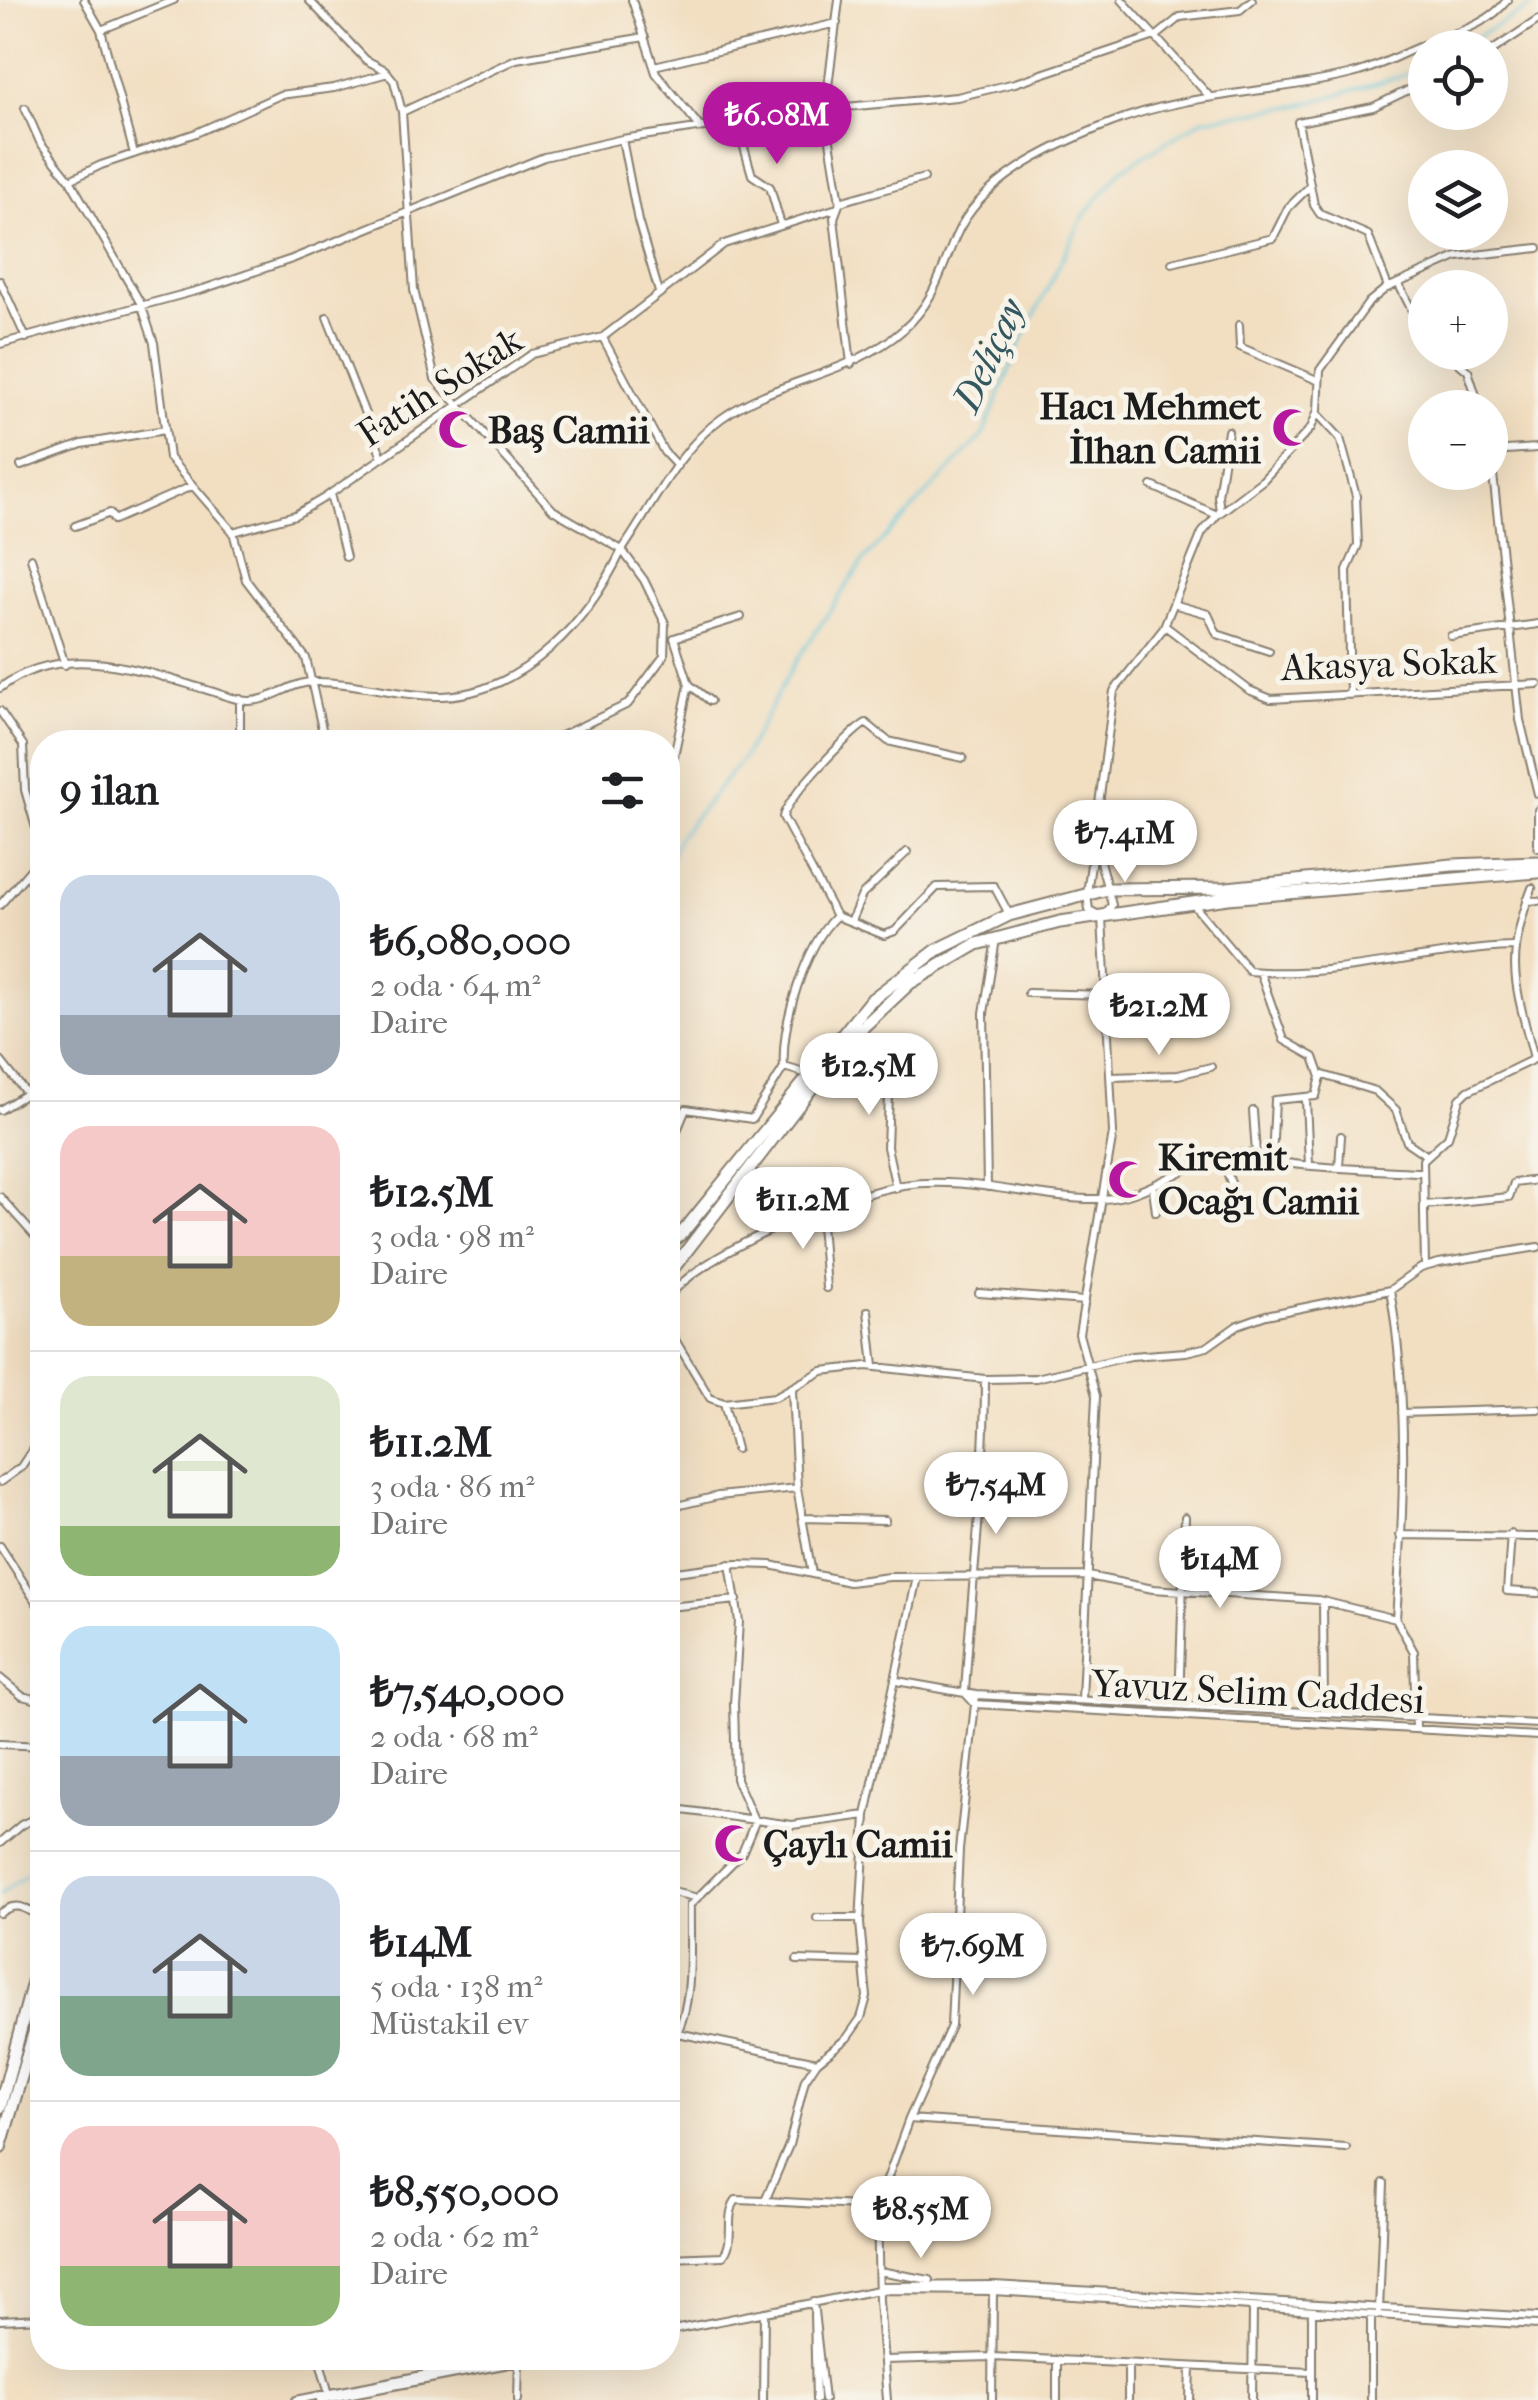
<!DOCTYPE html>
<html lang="tr">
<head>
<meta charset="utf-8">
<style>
	:root { --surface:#fff; --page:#f6f6f6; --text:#202124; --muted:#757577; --line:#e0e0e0; --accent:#b5179e }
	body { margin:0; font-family:"IM FELL French Canon",serif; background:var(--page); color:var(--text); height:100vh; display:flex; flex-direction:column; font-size:38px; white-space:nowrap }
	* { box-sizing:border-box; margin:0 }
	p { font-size:32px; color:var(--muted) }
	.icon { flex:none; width:55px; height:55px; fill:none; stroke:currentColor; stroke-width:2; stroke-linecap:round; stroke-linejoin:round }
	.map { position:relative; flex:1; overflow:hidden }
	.panel { position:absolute; left:30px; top:730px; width:650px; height:1640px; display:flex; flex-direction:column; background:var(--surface); border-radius:40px; box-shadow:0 10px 40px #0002 }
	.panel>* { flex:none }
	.tools { position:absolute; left:1408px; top:30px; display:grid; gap:20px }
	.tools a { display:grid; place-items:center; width:100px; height:100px; border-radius:50%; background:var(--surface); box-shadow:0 10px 40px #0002; font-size:50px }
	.price { position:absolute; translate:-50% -85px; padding:0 22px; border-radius:35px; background:#fff; color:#222; font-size:32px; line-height:65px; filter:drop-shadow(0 2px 5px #0008) }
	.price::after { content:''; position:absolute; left:50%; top:60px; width:30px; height:22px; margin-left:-15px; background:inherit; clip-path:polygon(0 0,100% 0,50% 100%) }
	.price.selected { background:var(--accent); color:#fff }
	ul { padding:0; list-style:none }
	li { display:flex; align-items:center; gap:30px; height:250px; padding:0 30px }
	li+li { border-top:2px solid var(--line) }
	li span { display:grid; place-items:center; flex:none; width:280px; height:200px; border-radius:30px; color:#555 }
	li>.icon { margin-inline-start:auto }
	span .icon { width:120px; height:120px; fill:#fffc; stroke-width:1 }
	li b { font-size:42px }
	h2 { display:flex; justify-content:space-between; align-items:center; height:120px; padding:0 30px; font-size:42px }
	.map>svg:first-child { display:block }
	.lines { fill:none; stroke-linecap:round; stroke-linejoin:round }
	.stream { stroke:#60c7dd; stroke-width:2.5 }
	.minor-casing { stroke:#877e6f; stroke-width:10 }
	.highway-casing { stroke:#877e6f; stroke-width:15 }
	.minor { stroke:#fff; stroke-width:6 }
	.highway { stroke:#fff; stroke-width:11 }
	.labels { text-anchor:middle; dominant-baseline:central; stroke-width:10; stroke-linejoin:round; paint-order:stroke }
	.street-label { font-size:38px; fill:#1c1c1c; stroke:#f7f3e8 }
	.poi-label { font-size:38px; font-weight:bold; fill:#1c1c1c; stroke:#f7f3e8; text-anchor:start }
	.water-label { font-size:40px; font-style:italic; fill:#345860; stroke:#f7f3e8 }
</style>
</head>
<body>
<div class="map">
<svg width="1538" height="2400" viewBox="0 0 1538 2400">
	<rect width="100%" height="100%" fill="#f7f3e8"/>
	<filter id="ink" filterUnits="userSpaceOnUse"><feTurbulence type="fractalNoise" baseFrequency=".01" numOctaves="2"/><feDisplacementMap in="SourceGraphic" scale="20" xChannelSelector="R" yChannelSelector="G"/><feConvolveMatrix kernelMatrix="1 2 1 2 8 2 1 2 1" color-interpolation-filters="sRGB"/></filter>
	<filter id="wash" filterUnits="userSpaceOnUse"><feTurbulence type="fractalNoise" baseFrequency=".0048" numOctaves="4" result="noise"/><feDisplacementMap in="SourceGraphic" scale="40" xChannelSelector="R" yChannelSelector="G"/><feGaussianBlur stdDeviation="2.25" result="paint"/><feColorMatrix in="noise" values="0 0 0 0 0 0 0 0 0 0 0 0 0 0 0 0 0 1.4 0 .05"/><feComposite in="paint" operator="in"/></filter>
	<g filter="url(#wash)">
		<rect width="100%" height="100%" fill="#f2dfc2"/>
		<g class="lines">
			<path class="stream" d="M1455,48L1526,10L1533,0
				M668,865L678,838L743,758L793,666L864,560L983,435L1019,346L1083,217L1122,169L1204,119L1302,105L1401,76L1425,64
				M0,1894L42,1863"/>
		</g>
	</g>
	<g filter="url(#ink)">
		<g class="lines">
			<defs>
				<path id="minor" d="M84,0L101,30L134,154
					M632,0L656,73L700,127
					M839,0L825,110L840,202L834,218L851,364
					M1122,0L1210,97
					M101,30L174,0
					M1490,52L1538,20
					M654,66L837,23
					M25,108L40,142L70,180L141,304L154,343L169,458L233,532L246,580L306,658L325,742
					M402,112L516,59L645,37
					M737,123L752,175L770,187L781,225
					M622,139L638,221L659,292
					M70,180L101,165L196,133L280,95L334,88L388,73
					M840,202L924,178
					M1172,263L1273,238L1288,208L1308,188
					M0,281L26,338
					M1398,283L1425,336
					M1388,287L1368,235L1320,214L1314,205L1298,122L1373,107L1425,82
					M327,317L382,457
					M1239,325L1240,347L1317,380
					M603,338L664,452L677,466
					M0,344L203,289L292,259L544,157L622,139L834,108L957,97L1015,83L1158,35L1180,17L1240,10L1252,0
					M1445,352L1468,371L1480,408
					M1317,413L1340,438L1356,496L1358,545L1347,570L1350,695
					M1490,447L1520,720L1538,794
					M1491,451L1538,448
					M21,466L82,444L165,430
					M1152,486L1217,515
					M330,494L346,557
					M1220,511L1218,496L1228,431
					M75,526L110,513L114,520L192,486
					M233,532L295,515L324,498L532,354L603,337L724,244L834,209
					M31,558L65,665
					M1173,604L1208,614L1217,634L1269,651
					M1165,626L1249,690L1271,699L1538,684
					M1451,636L1538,624
					M674,638L741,617
					M690,685L710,701
					M0,688C62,641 137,669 204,689C218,693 234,700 248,701C270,702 291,682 313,682C356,681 399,697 442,696C525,693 589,619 622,550L553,510L435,379L414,290L402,112L394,81L385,70L366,60L309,0
					M240,699V742
					M0,711L23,745L25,790L42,849
					M548,742L628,704L664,656L665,623L644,580L622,550C652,507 678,449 722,418C778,378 851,376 904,329C934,302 940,273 955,238C980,179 1051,147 1108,124C1186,92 1272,94 1352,74C1378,68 1403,52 1429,43C1455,33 1490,24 1507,0
					M963,758L888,741L866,723C849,733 786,799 783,817L836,916L884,935L895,931L937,887L994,886L1009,914
					M668,785L689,684L674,638
					M1538,810V848
					M1532,888C1504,962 1515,984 1534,1058
					M1527,900L1538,901
					M1192,903L1249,971C1337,979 1425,950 1513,947
					M0,905L42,856
					M1097,914L1089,910L1087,894L1114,691L1163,629L1202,533L1217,515L1263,480L1311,428L1318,410L1320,370L1369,302L1385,289L1457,257L1538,248
					M851,921L862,895L907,852
					M1260,972L1284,1040L1314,1057L1321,1077L1316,1096L1275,1100L1272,1158
					M1028,993L1108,995
					M0,1060L27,1094
					M833,1062L848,1078L889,1095L887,1147L896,1188
					M808,1074L784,1067C781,1024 805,946 836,916
					M1320,1074L1375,1091L1396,1110L1407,1142L1426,1155
					M1110,1077L1178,1075L1211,1067
					M1306,1100L1309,1165
					M0,1110L42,1084
					M1253,1111L1256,1154
					M668,1152L686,1109L752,1119L784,1067
					M1221,1156L1234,1191
					M1339,1167L1341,1136
					M987,1187L984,1013L996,939
					M1153,1188L1156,1212
					M0,1197L42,1244
					M1425,1205L1509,1197L1514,1183L1538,1180
					M820,1211L826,1288
					M1425,1267L1423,1160L1448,1137L1460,1099L1468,1091L1538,1057
					M1390,1290C1409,1399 1404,1508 1396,1619
					M979,1293L1085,1301
					M668,1298C702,1251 845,1195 903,1185C968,1175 1035,1200 1099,1199C1150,1199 1186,1159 1234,1154C1256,1151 1273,1161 1293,1164C1336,1169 1379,1170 1422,1172
					M868,1311L874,1366
					M668,1328L710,1398L724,1403L775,1397L822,1371L867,1366L985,1379L1036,1378L1131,1356L1186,1352L1207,1347L1238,1325L1266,1315L1390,1290L1421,1268L1439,1263L1538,1247
					M985,1379C985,1485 971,1588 965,1693L975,1704L1538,1736
					M792,1390L797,1488L812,1574
					M724,1403L736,1449
					M1402,1413L1538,1409
					M0,1482L21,1467L42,1435
					M668,1508L718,1496L797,1488
					M803,1518L885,1520
					M1511,1534L1507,1591L1538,1593
					M1400,1535L1538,1537
					M0,1546L42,1611
					M668,1573L737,1564L771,1565L849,1582L889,1577L1088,1576L1153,1589L1318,1600L1396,1619L1414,1652L1416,1728
					M1323,1601L1324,1710
					M668,1607L737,1600
					M0,1678L22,1696L42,1701
					M897,1681L976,1695L1538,1724
					M1082,1699L1096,1396L1079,1334L1113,1133L1102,917L1112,905L1096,847
					M1179,1704L1185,1517
					M0,1744L42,1746
					M668,1808L792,1825L866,1815
					M0,1843L21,1825L42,1815
					M668,1891L694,1897
					M0,1913C18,1900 26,1909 42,1919
					M817,1918H860
					M797,1960L863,1962
					M668,2031L817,2062
					M668,2048C696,2012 689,1948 690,1905L742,1853L755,1822L736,1779L734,1704L739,1621L730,1564
					M909,2119L1346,2148
					M877,2207L765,2201L789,2145L805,2080L817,2062L847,2038L861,2018L867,1997L860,1923L866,1815L917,1577
					M668,2258L723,2256C736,2241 724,2216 736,2200L765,2201
					M879,2271L930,2280
					M880,2286L994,2285L1538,2317
					M813,2302L824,2400
					M1379,2311L1384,2183
					M814,2314L816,2400
					M0,2320L42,2318
					M668,2331L878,2290L993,2291L1538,2325
					M319,2358L329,2394
					M884,2360L992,2357L1312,2372
					M1057,2360V2400
					M296,2400L508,2358
					M320,2400L541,2358
					M518,2400L519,2358
					M763,2400L764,2312
					M887,2400L879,2301L877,2207L909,2119L951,2026L959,1850L976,1695
					M992,2400L993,2291
					M1128,2400V2364
					M1190,2400L1191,2367
					M1252,2400L1253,2308
					M1312,2400V2312
					M1371,2400V2315"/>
				<path id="highway" d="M668,1245L683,1232L870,1001L937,950L1009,915L1108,889L1227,888L1452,865L1538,862
					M668,1275L847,1042L910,983L977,944L1060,922L1228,898L1538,872
					M0,2107L42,1948
					M0,2148L42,2006"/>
			</defs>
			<use href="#minor" class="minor-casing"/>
			<use href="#highway" class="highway-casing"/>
			<use href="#minor" class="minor"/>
			<use href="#highway" class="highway"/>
		</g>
	</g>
	<defs>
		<symbol id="mosque-bare" viewBox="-9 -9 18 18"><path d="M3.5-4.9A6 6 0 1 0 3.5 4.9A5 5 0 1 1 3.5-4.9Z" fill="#b5179e" stroke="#f7f3e8" stroke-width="2.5" paint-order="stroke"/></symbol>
	</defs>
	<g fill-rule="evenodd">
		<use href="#mosque-bare" x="1264" y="400" width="55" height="55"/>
		<use href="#mosque-bare" x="430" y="402" width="55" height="55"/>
		<use href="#mosque-bare" x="1100" y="1152" width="55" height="55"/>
		<use href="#mosque-bare" x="706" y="1816" width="55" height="55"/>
	</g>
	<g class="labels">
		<g class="street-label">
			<text transform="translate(440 387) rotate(-33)">Fatih Sokak</text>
			<text transform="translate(1389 664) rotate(-2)">Akasya Sokak</text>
			<text transform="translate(1258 1692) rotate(3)">Yavuz Selim Caddesi</text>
		</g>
		<g class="poi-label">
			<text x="1261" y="406" text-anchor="end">Hacı Mehmet<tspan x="1261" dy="44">İlhan Camii</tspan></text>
			<text x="488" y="430">Baş Camii</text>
			<text x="1158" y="1157">Kiremit<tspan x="1158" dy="44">Ocağı Camii</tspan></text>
			<text x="763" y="1844">Çaylı Camii</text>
		</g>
		<g class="water-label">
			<text transform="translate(989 355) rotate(-65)">Deliçay</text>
		</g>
	</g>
</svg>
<div class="tools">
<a><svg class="icon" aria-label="locate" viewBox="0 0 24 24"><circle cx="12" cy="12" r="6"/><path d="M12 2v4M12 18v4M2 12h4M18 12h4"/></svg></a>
<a><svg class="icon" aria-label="layers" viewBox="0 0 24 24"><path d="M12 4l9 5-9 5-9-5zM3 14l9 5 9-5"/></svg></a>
<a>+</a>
<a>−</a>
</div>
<b class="price selected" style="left:777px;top:167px">₺6.08M</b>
<b class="price" style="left:1125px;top:885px">₺7.41M</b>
<b class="price" style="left:1159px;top:1058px">₺21.2M</b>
<b class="price" style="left:869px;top:1118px">₺12.5M</b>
<b class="price" style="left:803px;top:1252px">₺11.2M</b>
<b class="price" style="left:996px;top:1537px">₺7.54M</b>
<b class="price" style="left:1220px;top:1611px">₺14M</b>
<b class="price" style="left:973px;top:1998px">₺7.69M</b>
<b class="price" style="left:921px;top:2261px">₺8.55M</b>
<section class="panel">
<h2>9 ilan<svg class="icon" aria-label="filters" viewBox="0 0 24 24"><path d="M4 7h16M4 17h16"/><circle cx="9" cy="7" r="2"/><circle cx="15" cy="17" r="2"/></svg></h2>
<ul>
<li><span style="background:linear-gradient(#c9d6e8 70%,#9aa5b1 0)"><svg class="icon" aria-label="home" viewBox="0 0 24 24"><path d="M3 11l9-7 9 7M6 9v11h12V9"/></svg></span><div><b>₺6,080,000</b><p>2 oda · 64 m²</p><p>Daire</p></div></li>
<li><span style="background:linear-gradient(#f6c9c9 65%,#c2b280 0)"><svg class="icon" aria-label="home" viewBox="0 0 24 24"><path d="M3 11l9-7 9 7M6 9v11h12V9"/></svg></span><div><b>₺12.5M</b><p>3 oda · 98 m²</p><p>Daire</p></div></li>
<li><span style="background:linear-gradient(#dfe7d0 75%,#8fb573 0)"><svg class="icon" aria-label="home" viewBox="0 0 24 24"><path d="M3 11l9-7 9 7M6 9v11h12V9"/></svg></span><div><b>₺11.2M</b><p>3 oda · 86 m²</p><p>Daire</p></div></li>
<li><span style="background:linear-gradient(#bfe0f5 65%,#9aa5b1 0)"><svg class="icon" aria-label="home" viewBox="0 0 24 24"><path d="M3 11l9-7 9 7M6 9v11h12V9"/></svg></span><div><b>₺7,540,000</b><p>2 oda · 68 m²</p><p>Daire</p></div></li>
<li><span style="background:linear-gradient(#c9d6e8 60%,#7fa58c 0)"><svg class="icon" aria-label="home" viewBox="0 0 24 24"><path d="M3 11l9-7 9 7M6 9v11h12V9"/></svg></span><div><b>₺14M</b><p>5 oda · 138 m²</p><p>Müstakil ev</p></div></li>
<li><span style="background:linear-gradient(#f6c9c9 70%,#8fb573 0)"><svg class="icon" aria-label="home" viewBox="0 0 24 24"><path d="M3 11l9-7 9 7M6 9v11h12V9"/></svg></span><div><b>₺8,550,000</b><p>2 oda · 62 m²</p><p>Daire</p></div></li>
</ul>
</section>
</div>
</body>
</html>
